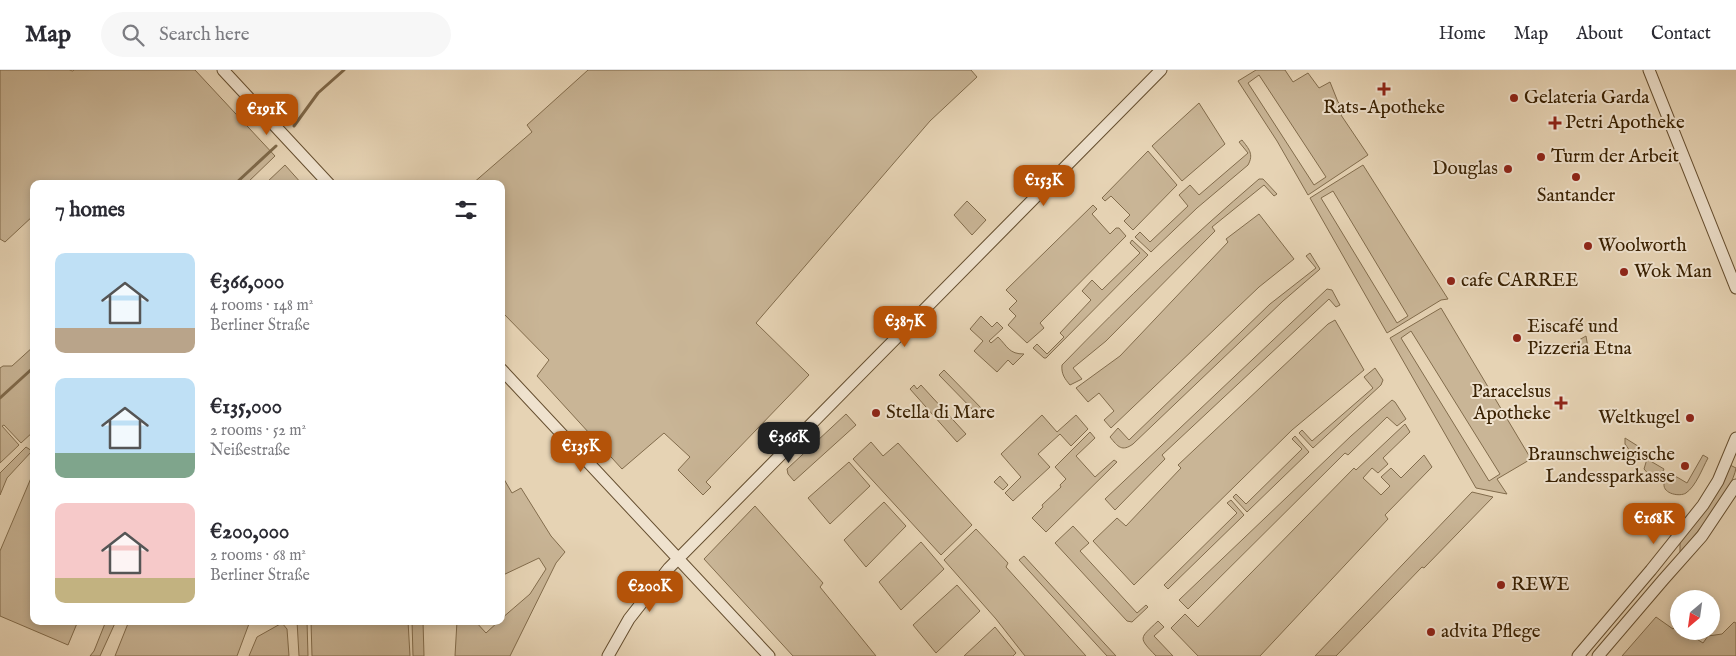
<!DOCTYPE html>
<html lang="en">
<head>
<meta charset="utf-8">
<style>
	:root { --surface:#fff; --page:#f7f7f7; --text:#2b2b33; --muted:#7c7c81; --line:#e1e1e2; --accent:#b45309 }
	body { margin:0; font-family:"IM FELL English",serif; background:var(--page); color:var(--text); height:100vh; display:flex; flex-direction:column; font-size:19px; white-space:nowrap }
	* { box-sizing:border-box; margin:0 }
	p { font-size:16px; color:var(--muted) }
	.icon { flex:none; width:28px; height:28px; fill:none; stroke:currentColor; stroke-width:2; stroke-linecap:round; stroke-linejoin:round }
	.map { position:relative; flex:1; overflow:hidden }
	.side { position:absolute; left:30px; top:110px; width:475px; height:445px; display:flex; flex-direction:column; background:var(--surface); border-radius:10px; box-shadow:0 2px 8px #0003 }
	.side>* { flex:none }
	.needle { width:32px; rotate:209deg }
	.controls { position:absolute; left:1670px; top:520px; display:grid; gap:10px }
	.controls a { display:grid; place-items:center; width:50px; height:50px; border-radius:50%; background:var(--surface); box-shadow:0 2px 8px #0003; font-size:25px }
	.price { position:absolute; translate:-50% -42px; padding:0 11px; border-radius:10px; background:var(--accent); color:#fff; font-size:16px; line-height:32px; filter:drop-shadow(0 1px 2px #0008) }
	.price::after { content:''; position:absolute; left:50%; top:30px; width:15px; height:11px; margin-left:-8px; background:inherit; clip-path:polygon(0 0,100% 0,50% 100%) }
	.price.active { background:#222; color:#fff }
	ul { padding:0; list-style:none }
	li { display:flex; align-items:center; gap:15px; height:125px; padding:0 25px }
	li span { display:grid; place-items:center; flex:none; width:140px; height:100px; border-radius:10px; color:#555 }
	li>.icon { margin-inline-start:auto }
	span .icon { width:60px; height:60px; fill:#fffc; stroke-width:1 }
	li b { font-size:21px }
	h2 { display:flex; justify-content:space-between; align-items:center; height:60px; padding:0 25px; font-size:21px }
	header { display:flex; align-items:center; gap:30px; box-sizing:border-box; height:70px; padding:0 25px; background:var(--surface); border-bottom:1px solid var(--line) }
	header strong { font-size:24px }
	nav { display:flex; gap:28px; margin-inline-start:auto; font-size:18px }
	.search { width:350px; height:45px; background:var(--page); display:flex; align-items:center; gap:12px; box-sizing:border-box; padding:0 18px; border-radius:28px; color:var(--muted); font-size:19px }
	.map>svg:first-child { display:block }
	.green { fill:#c9b596; stroke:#826c4c; fill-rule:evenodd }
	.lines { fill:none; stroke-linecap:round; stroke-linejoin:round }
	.stream { stroke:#7e6849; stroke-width:3 }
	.minor-casing { stroke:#654e2f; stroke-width:13 }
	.minor { stroke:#efe2ce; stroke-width:11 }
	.poi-dot { fill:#8f2418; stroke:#efe2ce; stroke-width:2 }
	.labels { text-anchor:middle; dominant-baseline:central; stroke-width:4; stroke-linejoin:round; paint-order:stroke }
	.poi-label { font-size:19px; fill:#3a2203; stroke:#efe2ce; text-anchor:start }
</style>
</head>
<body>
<header>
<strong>Map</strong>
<div class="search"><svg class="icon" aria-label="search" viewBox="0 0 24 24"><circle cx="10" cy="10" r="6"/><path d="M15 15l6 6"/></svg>Search here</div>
<nav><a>Home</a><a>Map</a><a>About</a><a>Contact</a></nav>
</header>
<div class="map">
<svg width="1736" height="586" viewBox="0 0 1736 586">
	<rect width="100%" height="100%" fill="#e6d3b4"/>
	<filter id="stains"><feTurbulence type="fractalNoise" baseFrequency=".004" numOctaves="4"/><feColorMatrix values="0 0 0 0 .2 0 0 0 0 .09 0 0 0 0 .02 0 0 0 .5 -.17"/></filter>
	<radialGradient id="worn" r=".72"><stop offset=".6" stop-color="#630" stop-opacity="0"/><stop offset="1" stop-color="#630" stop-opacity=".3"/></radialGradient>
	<path class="green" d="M0,0H69L73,1L74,0H195L275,86L246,114H34V145L5,172L0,169Z
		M588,0H971L977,7L930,51L756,253L809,305L706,412L711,417L703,425L678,400L690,387L664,363L622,399L537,306L549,290L501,241V114H472L532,62L527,55Z
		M1256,0H1285L1293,12L1308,3L1319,18L1330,12L1338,32L1346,41L1341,45L1368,85L1308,125L1277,71L1238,11ZM1259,5L1326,107L1314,115L1248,13Z
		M1199,33L1225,74L1182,111L1152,76Z
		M1242,70C1249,79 1254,84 1248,95L1197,138L1151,182L1135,167L1140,162L1150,172L1188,136L1179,125L1190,115L1199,125L1248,83L1239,72Z
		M1148,81L1177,115L1133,160L1124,151L1130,145L1111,126L1105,131L1102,128Z
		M285,95L302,114H265Z
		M1363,95L1448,229L1441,230L1387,263L1310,128ZM1333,121L1408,246L1397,253L1321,128Z
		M1259,109H1263L1277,124L1274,126L1264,115L1212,157L1215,161L1106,271L1073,298L1082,309L1070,315C1065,309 1061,304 1062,295C1125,230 1190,168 1259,109Z
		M967,131L986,150L972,165L954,145Z
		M1093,135L1097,139L1092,144L1110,164L1116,158H1119L1126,166L1040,253L1044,258L1027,273L1008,255L1016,246L1009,239L1017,231L1006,220Z
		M1259,144L1294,189L1259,217L1111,358L1104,350L1114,341L1099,323L1088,332L1076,318L1120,286L1228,172L1226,169Z
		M1132,170L1148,185L1046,288H1044L1033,278L1037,274L1047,284L1064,267L1060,263L1091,230L1082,221L1092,210L1102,220L1140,183L1130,173Z
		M1310,183L1320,199L1319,200L1283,231L1133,374C1122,382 1118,377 1110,367L1118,358L1129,370L1270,234L1316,198L1306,186Z
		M1327,219L1332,220L1340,235L1336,237L1329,229L1162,385L1165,389L1115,440L1105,429Z
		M1441,238L1531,389L1497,409L1507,424L1476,418L1390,268ZM1411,261L1500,404L1489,411L1401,268Z
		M981,246L992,257L997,252L1003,258L989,271L991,273L998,267C1008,277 1009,284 1024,284L1013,295L1008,290L997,302L974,281L983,271L970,259Z
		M1335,250L1364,300L1292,360L1134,515L1093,471L1117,448L1126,456L1181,398L1178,395L1328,254Z
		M1586,266L1589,284L1585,277L1577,281L1572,274Z
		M34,276V361L21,373L4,355L2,356L19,375L0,393V298L3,296H12Z
		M1375,298L1383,310L1381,315L1313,378L1299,363L1302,360L1312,371L1373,318L1364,307Z
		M944,300L985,342L980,347L939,305Z
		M914,315L917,319L921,315L966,364L957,372L910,319Z
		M1392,330L1395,332L1406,349L1397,356L1387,347L1348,385L1345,383L1188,539L1179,530L1351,366Z
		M846,344L856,355L794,411L788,404L787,399Z
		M1042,345L1057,362L1076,345L1088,359L1071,376L1060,364L1038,384L1050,397L1013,431L1005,423L1021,407L1001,384Z
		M1405,354L1410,362L1383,388L1388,394L1378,403L1372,398L1363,408L1381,425L1390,416L1381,407L1391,398L1401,408L1424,385L1432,397L1385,445L1388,449L1260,586H1198L1171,558L1185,544L1198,557L1354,398L1356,400Z
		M1090,362L1095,368L1076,386L1095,407L1114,390L1117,392L1046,462L1032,448L1043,437L1042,435L1061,417L1060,415L1066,409L1055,397Z
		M1295,366L1309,382L1247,442L1233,427L1236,424L1246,434L1302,379L1292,369Z
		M1625,368L1641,378L1635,388L1625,374Z
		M871,372L883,386L898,373L972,455L941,485L853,389Z
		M26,377L32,381L7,408L0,425V403Z
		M1703,385L1708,388C1702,399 1696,416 1686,423C1680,427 1663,424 1664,414C1665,410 1668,406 1670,403L1687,413Z
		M1647,389L1664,399L1659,409L1654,410L1644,399Z
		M849,392L870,416L830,454L808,428Z
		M1730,395L1736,398C1732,422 1696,464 1680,482V469Z
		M34,401V551H78L68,575L0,546V481Z
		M501,404L512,423L521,418L551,466L565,482L556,493L510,586H455L457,551H475L486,563L499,551H501V549L530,524L546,499L539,488L501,506Z
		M1000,406L1008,415L1003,420L994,412Z
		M1472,422L1493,427L1424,498L1422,497L1336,586H1315Z
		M1231,430L1244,445L1168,519L1164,515L1237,443L1227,433Z
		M884,432L906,456L866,497L844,470Z
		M755,436L823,513L820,517L876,586H793L704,489Z
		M1073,456L1089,473L1080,481L1137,543L1146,535L1148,537L1132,552L1127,551L1055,473Z
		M976,459L1008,493L1006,497L1086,586H1025L996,549L944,490Z
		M921,472L944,499L901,540L879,512Z
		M1024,486L1116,586H1107L1019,490Z
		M957,515L980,541L936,583L913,555Z
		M1656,547L1673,559L1676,556L1679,558V561H1684L1703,573L1708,566L1722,564L1734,552L1736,553V586H1622Z
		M106,551H116L100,586H90L94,581Z
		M129,551H250L237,586H115Z
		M297,551H307L308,586H299Z
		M311,551H408L410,586H312Z
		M412,551H423L424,586H413Z
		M1158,551L1164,557L1154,566L1173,586H1156C1138,567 1139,569 1158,551Z
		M282,553L287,559L289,586H249L257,567Z
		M995,557L1016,583L1013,586H964Z"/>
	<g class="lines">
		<path class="stream" d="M294,56L318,23L344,0
			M235,114L276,76
			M0,328L34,297"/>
		<defs>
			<path id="minor" d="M223,0L329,114
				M1649,0L1736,218
				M501,299L769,586
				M608,586L629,549L669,498L1161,0
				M1578,586L1651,500L1703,435L1718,411L1736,368
				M1598,586L1663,510L1702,466L1736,415"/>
		</defs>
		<use href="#minor" class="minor-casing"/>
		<use href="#minor" class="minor"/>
	</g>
	<g class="poi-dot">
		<path d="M1381.5 11.5h5v5h5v5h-5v5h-5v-5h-5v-5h5z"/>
		<circle cx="1514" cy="28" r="5"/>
		<path d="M1552.5 45.5h5v5h5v5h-5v5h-5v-5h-5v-5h5z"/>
		<circle cx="1541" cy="87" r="5"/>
		<circle cx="1508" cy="99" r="5"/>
		<circle cx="1576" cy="107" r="5"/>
		<circle cx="1588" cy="176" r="5"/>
		<circle cx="1624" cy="202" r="5"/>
		<circle cx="1451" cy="211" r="5"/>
		<circle cx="1517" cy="268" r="5"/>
		<path d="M1558.5 325.5h5v5h5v5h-5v5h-5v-5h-5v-5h5z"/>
		<circle cx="876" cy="343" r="5"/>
		<circle cx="1690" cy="348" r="5"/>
		<circle cx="1685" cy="396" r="5"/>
		<circle cx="1501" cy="515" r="5"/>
		<circle cx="1431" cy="562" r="5"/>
	</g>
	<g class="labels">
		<g class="poi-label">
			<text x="1524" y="28">Gelateria Garda</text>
			<text x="1384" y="38" text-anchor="middle">Rats-Apotheke</text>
			<text x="1565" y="53">Petri Apotheke</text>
			<text x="1551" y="87">Turm der Arbeit</text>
			<text x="1498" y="99" text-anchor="end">Douglas</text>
			<text x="1576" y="126" text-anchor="middle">Santander</text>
			<text x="1598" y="176">Woolworth</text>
			<text x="1634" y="202">Wok Man</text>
			<text x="1461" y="211">cafe CARREE</text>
			<text x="1527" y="257">Eiscafé und<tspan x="1527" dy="22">Pizzeria Etna</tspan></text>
			<text x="1551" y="322" text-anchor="end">Paracelsus<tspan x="1551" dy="22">Apotheke</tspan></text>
			<text x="886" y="343">Stella di Mare</text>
			<text x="1680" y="348" text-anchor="end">Weltkugel</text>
			<text x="1675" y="385" text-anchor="end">Braunschweigische<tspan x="1675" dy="22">Landessparkasse</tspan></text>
			<text x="1511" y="515">REWE</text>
			<text x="1441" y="562">advita Pflege</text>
		</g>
	</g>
	<rect width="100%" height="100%" filter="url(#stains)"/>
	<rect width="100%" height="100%" fill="url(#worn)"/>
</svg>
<div class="controls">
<a><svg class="needle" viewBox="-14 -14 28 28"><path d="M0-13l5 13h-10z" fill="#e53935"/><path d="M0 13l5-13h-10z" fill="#7c7c81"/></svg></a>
</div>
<b class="price" style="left:267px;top:66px">€191K</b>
<b class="price" style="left:1044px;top:137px">€153K</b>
<b class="price" style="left:905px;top:278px">€387K</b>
<b class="price active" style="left:789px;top:394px">€366K</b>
<b class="price" style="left:581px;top:403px">€135K</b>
<b class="price" style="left:1654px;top:475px">€168K</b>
<b class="price" style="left:650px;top:543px">€200K</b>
<section class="side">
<h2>7 homes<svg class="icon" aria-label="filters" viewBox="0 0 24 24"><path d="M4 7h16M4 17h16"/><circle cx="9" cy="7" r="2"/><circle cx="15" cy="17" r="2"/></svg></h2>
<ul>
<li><span style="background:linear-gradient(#bfe0f5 75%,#b9a48a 0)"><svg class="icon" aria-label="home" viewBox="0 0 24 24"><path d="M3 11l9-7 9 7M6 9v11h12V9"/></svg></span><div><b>€366,000</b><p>4 rooms · 148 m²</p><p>Berliner Straße</p></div></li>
<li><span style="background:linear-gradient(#bfe0f5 75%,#7fa58c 0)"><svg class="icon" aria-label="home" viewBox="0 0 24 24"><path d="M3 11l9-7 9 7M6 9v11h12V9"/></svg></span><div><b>€135,000</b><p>2 rooms · 52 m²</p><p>Neißestraße</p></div></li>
<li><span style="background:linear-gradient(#f6c9c9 75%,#c2b280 0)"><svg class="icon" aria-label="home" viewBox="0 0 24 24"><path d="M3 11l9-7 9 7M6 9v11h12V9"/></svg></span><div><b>€200,000</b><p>2 rooms · 68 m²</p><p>Berliner Straße</p></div></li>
</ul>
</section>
</div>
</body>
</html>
